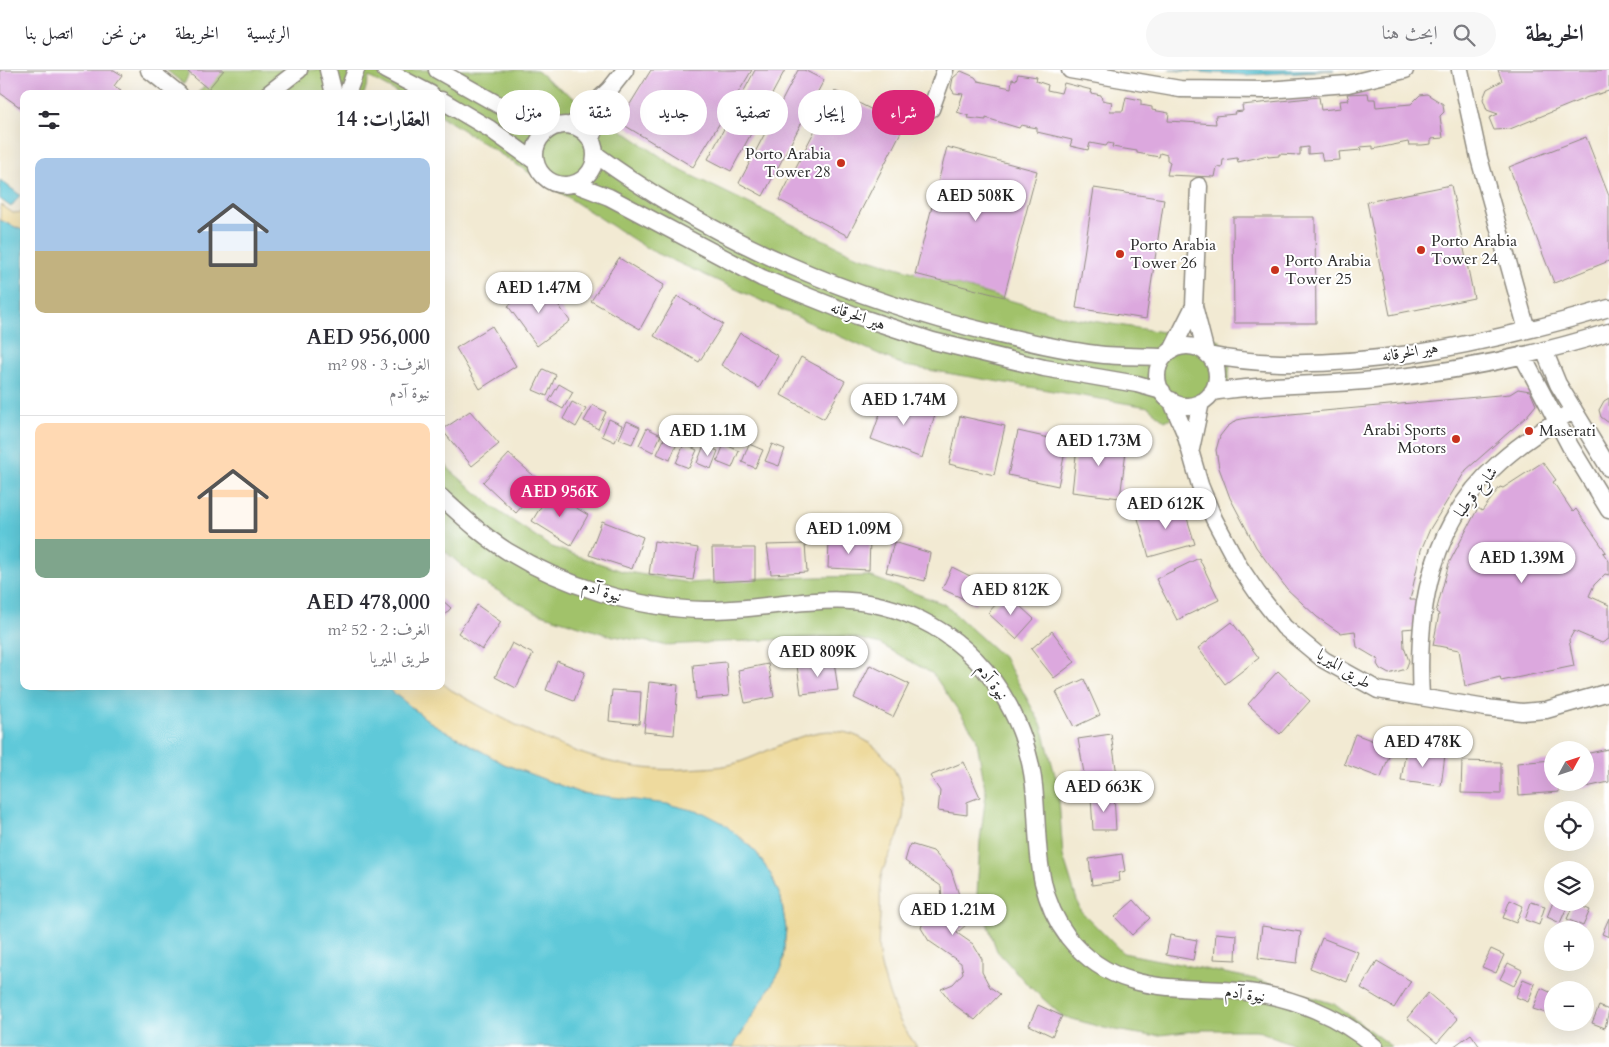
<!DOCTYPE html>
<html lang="ar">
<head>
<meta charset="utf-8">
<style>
	:root { --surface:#fff; --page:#f7f7f7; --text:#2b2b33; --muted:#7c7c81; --line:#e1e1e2; --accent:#db2777 }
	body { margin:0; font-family:Cardo,Amiri,serif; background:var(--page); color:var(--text); direction:rtl; height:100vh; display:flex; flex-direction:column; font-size:19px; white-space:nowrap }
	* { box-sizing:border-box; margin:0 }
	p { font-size:16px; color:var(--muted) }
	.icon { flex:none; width:28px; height:28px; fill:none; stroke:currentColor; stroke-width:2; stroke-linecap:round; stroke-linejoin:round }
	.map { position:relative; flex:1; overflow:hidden; direction:ltr }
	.details { position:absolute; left:20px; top:20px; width:425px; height:600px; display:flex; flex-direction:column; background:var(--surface); border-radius:10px; box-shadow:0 5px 20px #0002; direction:rtl }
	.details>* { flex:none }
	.banner { position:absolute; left:460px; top:20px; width:475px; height:45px; direction:rtl; display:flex; gap:10px }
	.needle { width:32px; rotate:50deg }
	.fabs { position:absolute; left:1544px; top:671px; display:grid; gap:10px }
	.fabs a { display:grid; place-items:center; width:50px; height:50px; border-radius:50%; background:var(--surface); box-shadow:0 5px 20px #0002; font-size:25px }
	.price { position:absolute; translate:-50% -42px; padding:0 11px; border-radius:18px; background:#fff; color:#222; font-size:16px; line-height:32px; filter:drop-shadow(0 1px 2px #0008) }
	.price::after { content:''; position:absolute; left:50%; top:30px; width:15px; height:11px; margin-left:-8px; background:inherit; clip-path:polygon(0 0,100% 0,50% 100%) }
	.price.active { background:var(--accent); color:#fff }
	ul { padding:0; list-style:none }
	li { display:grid; align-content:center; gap:10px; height:265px; padding:0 15px }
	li+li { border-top:1px solid var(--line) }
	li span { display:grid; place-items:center; height:155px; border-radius:10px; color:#555 }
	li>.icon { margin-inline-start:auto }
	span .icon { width:90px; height:90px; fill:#fffc; stroke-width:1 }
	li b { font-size:21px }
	h2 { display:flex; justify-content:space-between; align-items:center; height:60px; padding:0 15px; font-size:21px }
	.chip { padding:0 18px; border-radius:22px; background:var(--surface); box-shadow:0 5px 20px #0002; font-size:18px; line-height:45px }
	.chip.active { background:var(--accent); color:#fff }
	header { display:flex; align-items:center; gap:30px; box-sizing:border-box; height:70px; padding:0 25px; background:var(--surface); border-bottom:1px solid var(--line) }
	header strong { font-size:24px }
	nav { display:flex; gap:28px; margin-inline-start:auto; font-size:18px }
	.search { width:350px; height:45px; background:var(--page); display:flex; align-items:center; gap:12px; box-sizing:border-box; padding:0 18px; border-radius:28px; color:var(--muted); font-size:19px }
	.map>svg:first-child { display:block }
	.green { fill:#a1c26b; stroke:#66764b }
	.sand { fill:#eeda9e; stroke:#8c8264 }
	.water { fill:#5fc9d9; stroke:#457a82 }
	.building { fill:#dca8de }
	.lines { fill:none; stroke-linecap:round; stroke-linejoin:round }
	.street-casing { stroke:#8e8a7f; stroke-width:19 }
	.street { stroke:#fff; stroke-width:16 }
	.poi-dot { fill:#c8321e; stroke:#fff; stroke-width:2 }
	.labels { text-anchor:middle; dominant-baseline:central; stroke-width:4; stroke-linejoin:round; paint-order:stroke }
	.poi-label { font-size:16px; fill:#2b2b2b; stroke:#fff; text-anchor:start }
	.street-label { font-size:16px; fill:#2b2b2b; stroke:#fff }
</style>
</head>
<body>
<header>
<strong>الخريطة</strong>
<div class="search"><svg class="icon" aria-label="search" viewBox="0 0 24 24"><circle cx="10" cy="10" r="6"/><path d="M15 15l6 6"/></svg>ابحث هنا</div>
<nav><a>الرئيسية</a><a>الخريطة</a><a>من نحن</a><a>اتصل بنا</a></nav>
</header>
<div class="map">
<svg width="1609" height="977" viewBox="0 0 1609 977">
	<rect width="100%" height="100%" fill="#fff"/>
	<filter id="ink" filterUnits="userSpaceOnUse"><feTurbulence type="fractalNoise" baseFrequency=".02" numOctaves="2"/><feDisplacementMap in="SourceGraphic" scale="10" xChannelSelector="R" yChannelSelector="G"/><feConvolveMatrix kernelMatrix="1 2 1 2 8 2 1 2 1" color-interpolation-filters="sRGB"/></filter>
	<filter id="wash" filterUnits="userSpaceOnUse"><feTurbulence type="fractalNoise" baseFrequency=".0096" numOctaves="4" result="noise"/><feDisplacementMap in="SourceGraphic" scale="20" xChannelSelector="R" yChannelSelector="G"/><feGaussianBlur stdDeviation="1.12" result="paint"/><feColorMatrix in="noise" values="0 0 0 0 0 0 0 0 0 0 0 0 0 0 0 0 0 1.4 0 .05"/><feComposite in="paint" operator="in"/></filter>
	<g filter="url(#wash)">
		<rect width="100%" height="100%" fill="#f2ead3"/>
		<path class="green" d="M166,0H191L184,14Z
			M217,0H536L552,13L682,101L855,185L1067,247L1220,271L1230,297L1227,316L1165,351L1148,337L905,296L650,180L441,46V24H400L369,7L364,24H293L291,21L285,24L198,23Z
			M441,388L450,400L498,441L552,477L622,501L690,513L767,508L869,506L944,534L1005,589L1042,656L1058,716L1063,786L1080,840L1123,883L1255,909L1334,934L1392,977H1300L1256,960H1203L1151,966L1104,958L1062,946L1027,914L997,881L977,825L980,771L986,724L976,666L933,604L880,574L847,566L665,575L608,565L535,542L479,510L441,478Z"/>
		<path class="sand" d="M0,134L13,143L24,142V161L0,150Z
			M441,612L451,620C524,660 600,705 686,699C701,698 718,698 733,694C775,682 817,646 861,668C895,686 912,724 900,760C895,776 885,791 881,807C879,818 881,831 880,842C880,856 877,871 879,885C880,898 893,939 900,951C904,960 912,969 917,977H733L782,898L786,859L781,828L771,805L756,782L742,768L624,730L580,723L504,694L430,652L385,616H441Z"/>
		<path class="water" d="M1169,0H1334L1245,5Z
			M0,110L20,125L11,137L0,129Z
			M0,150L24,161V616H385L430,652L504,694L580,723L667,734L704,743L723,753L756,782L771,805L781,828L786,859L782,898L733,977H0Z"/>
		<g id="blocks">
			<path class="building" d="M0,0H114L122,5L114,16L121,20L119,24H24V40L0,23Z
				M190,0H224L208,19L188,2Z
				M651,0H752L693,97L619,52Z
				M755,0H785L731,101L708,89Z
				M798,0H804L824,10L763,126L739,113Z
				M1498,0H1609V21L1588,27L1510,59L1494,60L1489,48L1498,44L1487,40L1483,29L1487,19L1502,11Z
				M961,1L975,7L978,11L1011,18L1012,9L1016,10L1018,4L1037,7L1036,11L1048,15L1047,20L1061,23L1064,13L1092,20L1091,23L1101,25L1102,30L1112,32L1110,41H1123L1126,27L1141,30V35L1152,37V40L1169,43L1168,51L1216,54L1215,46L1235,44L1234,42L1243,41L1242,35L1319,27L1321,40L1341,38L1340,31L1349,30L1347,24L1368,23L1369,29H1375L1376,37L1411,34L1420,25L1427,24L1443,34L1444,42L1440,46L1443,68L1431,69V74L1422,75H1409L1408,72L1373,79V76L1360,77L1361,80L1339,82L1340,90L1323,91L1321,83L1308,84V77L1300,78V85L1279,84V86L1268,87V85L1238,92L1237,88L1223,90L1222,98L1217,97L1215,107L1167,105L1170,92L1167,90V85L1160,83L1159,87L1137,83V81L1112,77L1113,74L1108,73L1106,76L1090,73L1088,80L1070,76L1072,70L1037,62V58L1021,55L1019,58L986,48V50L968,48L969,46L957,42L963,24L954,23L951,18L953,8Z
				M835,21L904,56L848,166L779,130Z
				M1586,67L1609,126V191L1554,213L1509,97Z
				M947,77L1037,101L1004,227L915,204Z
				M1451,115L1474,228L1390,245L1367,132Z
				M1094,118L1164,129L1146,249L1076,238Z
				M1233,147H1315L1316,253H1234Z
				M619,188L664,215L640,259L591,231Z
				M541,211L570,251L537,276L508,236Z
				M677,226L723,254L699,292L654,266Z
				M492,256L516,296L480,319L456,278Z
				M740,263L778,286L759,318L721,295Z
				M801,287L845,311L824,349L781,325Z
				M543,299L556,305L547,326L533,320Z
				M559,314L573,322L563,339L549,331Z
				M1518,319L1530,321L1536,335L1526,347L1466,400L1430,459L1421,480L1410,530H1418L1415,558L1403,559L1404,577L1409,591L1406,599L1389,604L1380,599L1377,594L1379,590L1357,577L1355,561L1340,563L1317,547L1287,519L1256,477L1230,428L1219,398L1216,380L1220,366L1227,357L1237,350L1247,348L1510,324Z
				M887,324L936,341L922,388L871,369Z
				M1609,328V353L1601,347L1599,340L1604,331Z
				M572,332L586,339L576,357L563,349Z
				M593,335L606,342L598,359L584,351Z
				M470,341L499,374L472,396L442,360Z
				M960,346L1005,356L994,405L949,394Z
				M609,349L622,355L615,372L602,366Z
				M627,351L640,357L632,374L619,369Z
				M647,358L661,365L653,382L639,375Z
				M1018,361L1067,372L1058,416L1008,405Z
				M666,365L678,371L670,390L657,384Z
				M1078,367L1127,373L1120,428L1072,422Z
				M684,374L697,380L689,398L676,393Z
				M724,374L739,381L732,398L717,392Z
				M749,374L763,380L755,398L742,392Z
				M772,374L785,379L779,396L765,391Z
				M704,375L718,381L711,399L697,393Z
				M509,384L542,413L516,443L483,412Z
				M1543,392L1556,410L1553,412L1573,442L1576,439L1606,482L1603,483L1609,491V505L1605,504L1594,515L1589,526L1609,535V569L1602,573L1574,561L1569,570L1574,596L1501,611L1500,607L1465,616L1459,580L1433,575L1439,544L1436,542L1449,493L1478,438L1482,441L1500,417L1503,418Z
				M550,422L588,445L571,475L532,451Z
				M1182,432L1195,474L1149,487L1137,445Z
				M602,451L643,467L632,499L589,485Z
				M870,469L869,500L828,498L829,471Z
				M654,471L698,478L693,510L649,504Z
				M894,472L930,483L925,511L886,502Z
				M805,474L807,502L771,504L767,475Z
				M712,478H755V510L713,512Z
				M1199,488L1219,530L1177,550L1156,509Z
				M952,497L986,514L975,534L942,519Z
				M1006,523L1034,549L1016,569L988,543Z
				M441,529L451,538L441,549Z
				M477,535L501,552L482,580L458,563Z
				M1232,552L1259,588L1225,614L1198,578Z
				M1052,561L1075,592L1054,608L1031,579Z
				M512,573L533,584L516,618L495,607Z
				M557,591L585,602L574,631L546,620Z
				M834,591L838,620L801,624L797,596Z
				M726,592L729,626L696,629L693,595Z
				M768,594L774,627L745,633L738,600Z
				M870,595L909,614L893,647L854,628Z
				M1278,601L1310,631L1280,664L1248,634Z
				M1084,609L1100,645L1074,657L1056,622Z
				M649,612L678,615L674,665L644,662Z
				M612,620L641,622L639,654L609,651Z
				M1111,664L1117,705L1085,709L1078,669Z
				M1355,664L1392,678L1381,708L1344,694Z
				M1406,679L1445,685L1441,716L1401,711Z
				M1608,679L1609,712L1577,719L1575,712H1585V684Z
				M1552,690V712H1558L1559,722L1519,725L1517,693Z
				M1462,691L1501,692V724L1461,723Z
				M964,692L980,727L967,732V745L938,741L940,721L930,706Z
				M1114,725L1116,760H1093L1091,726Z
				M910,774L933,781L951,800L968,853L957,863L973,874L982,889V902L990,917L1000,924L975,950L952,933L941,919L953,914L963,903L961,893L929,871L921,858L925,847L934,842L942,829L941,816L905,791Z
				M1122,784L1125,801L1119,803L1120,811L1092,815L1089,789Z
				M1134,830L1150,848L1132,865L1115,847Z
				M1510,830L1523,836L1516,853L1503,848Z
				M1531,832L1545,836L1539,855L1525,850Z
				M1553,832L1567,837L1560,853L1547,847Z
				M1574,833L1590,840L1583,856L1567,849Z
				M1609,848V867L1602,864Z
				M1262,856L1301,862L1297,893L1258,888Z
				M1216,863L1237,865L1236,890L1214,889Z
				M1170,865L1197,870L1193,890L1166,885Z
				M1322,868L1358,882L1347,912L1310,898Z
				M1491,879L1504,885L1496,903L1482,897Z
				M1377,891L1411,911L1394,938L1361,918Z
				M1508,893L1522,900L1514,916L1500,909Z
				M1523,909L1535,914L1528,932L1516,927Z
				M1541,918L1552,923V936L1549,944L1533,939Z
				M1428,923L1458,949L1437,973L1407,948Z
				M1585,934L1592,938L1585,951Z
				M1038,935L1062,946L1052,966L1029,955Z
				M1599,936L1609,940L1605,958L1592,953Z
				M1471,964L1480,977H1453Z"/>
		</g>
	</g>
	<g filter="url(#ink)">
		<use href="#blocks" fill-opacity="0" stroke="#8e8a7f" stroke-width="1"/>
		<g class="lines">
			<defs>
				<path id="street" d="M149,0L179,24
					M328,0L334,24
					M385,0L431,24
					M437,0L513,43L559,56
					M1070,0L1180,19L1266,20L1348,14L1405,0
					M1460,0L1479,88L1527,260
					M268,24L299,0
					M347,24L356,0
					M441,30L490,59L536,92
					M931,39L945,0
					M535 85a30 30 0 1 1 60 0a30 30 0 1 1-60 0Z
					M571,56L610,19L625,0
					M591,71L609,23
					M595,84C713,171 853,230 996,264C1029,272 1062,280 1096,284C1118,287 1141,286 1164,287
					M575,114L609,127L762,208L857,246L933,271L1044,298L1137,314L1162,321
					M1194,236L1206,283
					M1157 306a30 30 0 1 1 60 0a30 30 0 1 1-60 0Z
					M1172,280L1194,236L1199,116
					M1544,280L1558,314L1609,398
					M1208,285C1332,310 1489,273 1609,238
					M1522,285L1570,376L1609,440
					M1212,322C1265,313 1320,316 1374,310C1454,302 1533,286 1609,262
					M1171,330L1185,363L1200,415L1214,449L1239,496L1258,524L1284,557L1324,590L1378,620L1486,638L1522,642L1546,640L1609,622
					M1191,379L1201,332
					M441,427C462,446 483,466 507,481C564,516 638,539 705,540C783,541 844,512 921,550C989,583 1030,653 1035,727C1039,778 1035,823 1068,867C1116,928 1181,915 1248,922C1293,927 1341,947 1375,977
					M1421,627C1416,539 1430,454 1500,392C1522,372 1548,356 1574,340"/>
			</defs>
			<use href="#street" class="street-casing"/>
			<use href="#street" class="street"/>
		</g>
	</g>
	<g class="poi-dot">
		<circle cx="841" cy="93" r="5"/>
		<circle cx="1421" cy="180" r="5"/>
		<circle cx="1120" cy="184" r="5"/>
		<circle cx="1275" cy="200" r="5"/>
		<circle cx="1529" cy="361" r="5"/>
		<circle cx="1456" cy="369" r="5"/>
	</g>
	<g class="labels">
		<g class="poi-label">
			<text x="831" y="84" text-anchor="end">Porto Arabia<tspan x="831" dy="18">Tower 28</tspan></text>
			<text x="1431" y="171">Porto Arabia<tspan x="1431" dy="18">Tower 24</tspan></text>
			<text x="1130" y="175">Porto Arabia<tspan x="1130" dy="18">Tower 26</tspan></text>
			<text x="1285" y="191">Porto Arabia<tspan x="1285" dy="18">Tower 25</tspan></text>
			<text x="1446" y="360" text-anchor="end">Arabi Sports<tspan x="1446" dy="18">Motors</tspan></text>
			<text x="1539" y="361">Maserati</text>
		</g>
		<g class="street-label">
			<text transform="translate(858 246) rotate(19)">هير الخرقانه</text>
			<text transform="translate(1410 282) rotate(-9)">هير الخرقانه</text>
			<text transform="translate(1476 422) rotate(-52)">شارع قرطبا</text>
			<text transform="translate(602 521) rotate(17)">نيوة آدم</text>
			<text transform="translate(1344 599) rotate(32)">طريق الميريا</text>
			<text transform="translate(992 612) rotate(52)">نيوة آدم</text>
			<text transform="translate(1245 924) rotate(7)">نيوة آدم</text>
		</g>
	</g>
</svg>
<div class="fabs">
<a><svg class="needle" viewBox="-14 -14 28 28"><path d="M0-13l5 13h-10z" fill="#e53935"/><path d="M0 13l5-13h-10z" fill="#7c7c81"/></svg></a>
<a><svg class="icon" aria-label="locate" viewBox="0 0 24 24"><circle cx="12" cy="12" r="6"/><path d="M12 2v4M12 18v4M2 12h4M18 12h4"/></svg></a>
<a><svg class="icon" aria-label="layers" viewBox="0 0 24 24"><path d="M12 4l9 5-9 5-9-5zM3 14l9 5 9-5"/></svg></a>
<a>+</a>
<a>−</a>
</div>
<b class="price" style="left:976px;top:152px">AED 508K</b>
<b class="price" style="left:539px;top:244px">AED 1.47M</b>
<b class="price" style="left:904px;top:356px">AED 1.74M</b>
<b class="price" style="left:708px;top:387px">AED 1.1M</b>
<b class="price" style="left:1099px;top:397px">AED 1.73M</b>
<b class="price active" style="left:560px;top:448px">AED 956K</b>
<b class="price" style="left:1166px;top:460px">AED 612K</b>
<b class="price" style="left:849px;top:485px">AED 1.09M</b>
<b class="price" style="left:1522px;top:514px">AED 1.39M</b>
<b class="price" style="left:1011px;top:546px">AED 812K</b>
<b class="price" style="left:818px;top:608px">AED 809K</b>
<b class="price" style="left:1423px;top:698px">AED 478K</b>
<b class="price" style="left:1104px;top:743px">AED 663K</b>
<b class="price" style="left:953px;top:866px">AED 1.21M</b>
<div class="banner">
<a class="chip active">شراء</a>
<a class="chip">إيجار</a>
<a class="chip">تصفية</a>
<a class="chip">جديد</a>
<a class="chip">شقة</a>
<a class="chip">منزل</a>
</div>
<section class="details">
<h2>العقارات: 14<svg class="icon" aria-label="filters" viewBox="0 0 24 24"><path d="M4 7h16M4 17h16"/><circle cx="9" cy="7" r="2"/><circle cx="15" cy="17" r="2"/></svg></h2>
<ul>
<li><span style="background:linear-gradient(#a9c7e8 60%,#c2b280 0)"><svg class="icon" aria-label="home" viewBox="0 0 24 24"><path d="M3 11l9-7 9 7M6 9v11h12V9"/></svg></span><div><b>AED 956,000</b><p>الغرف: 3 · 98 m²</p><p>نيوة آدم</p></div></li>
<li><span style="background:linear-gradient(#ffd9b3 75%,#7fa58c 0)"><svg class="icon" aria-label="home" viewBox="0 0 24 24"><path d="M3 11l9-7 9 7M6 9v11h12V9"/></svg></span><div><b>AED 478,000</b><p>الغرف: 2 · 52 m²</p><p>طريق الميريا</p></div></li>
</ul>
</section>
</div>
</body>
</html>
